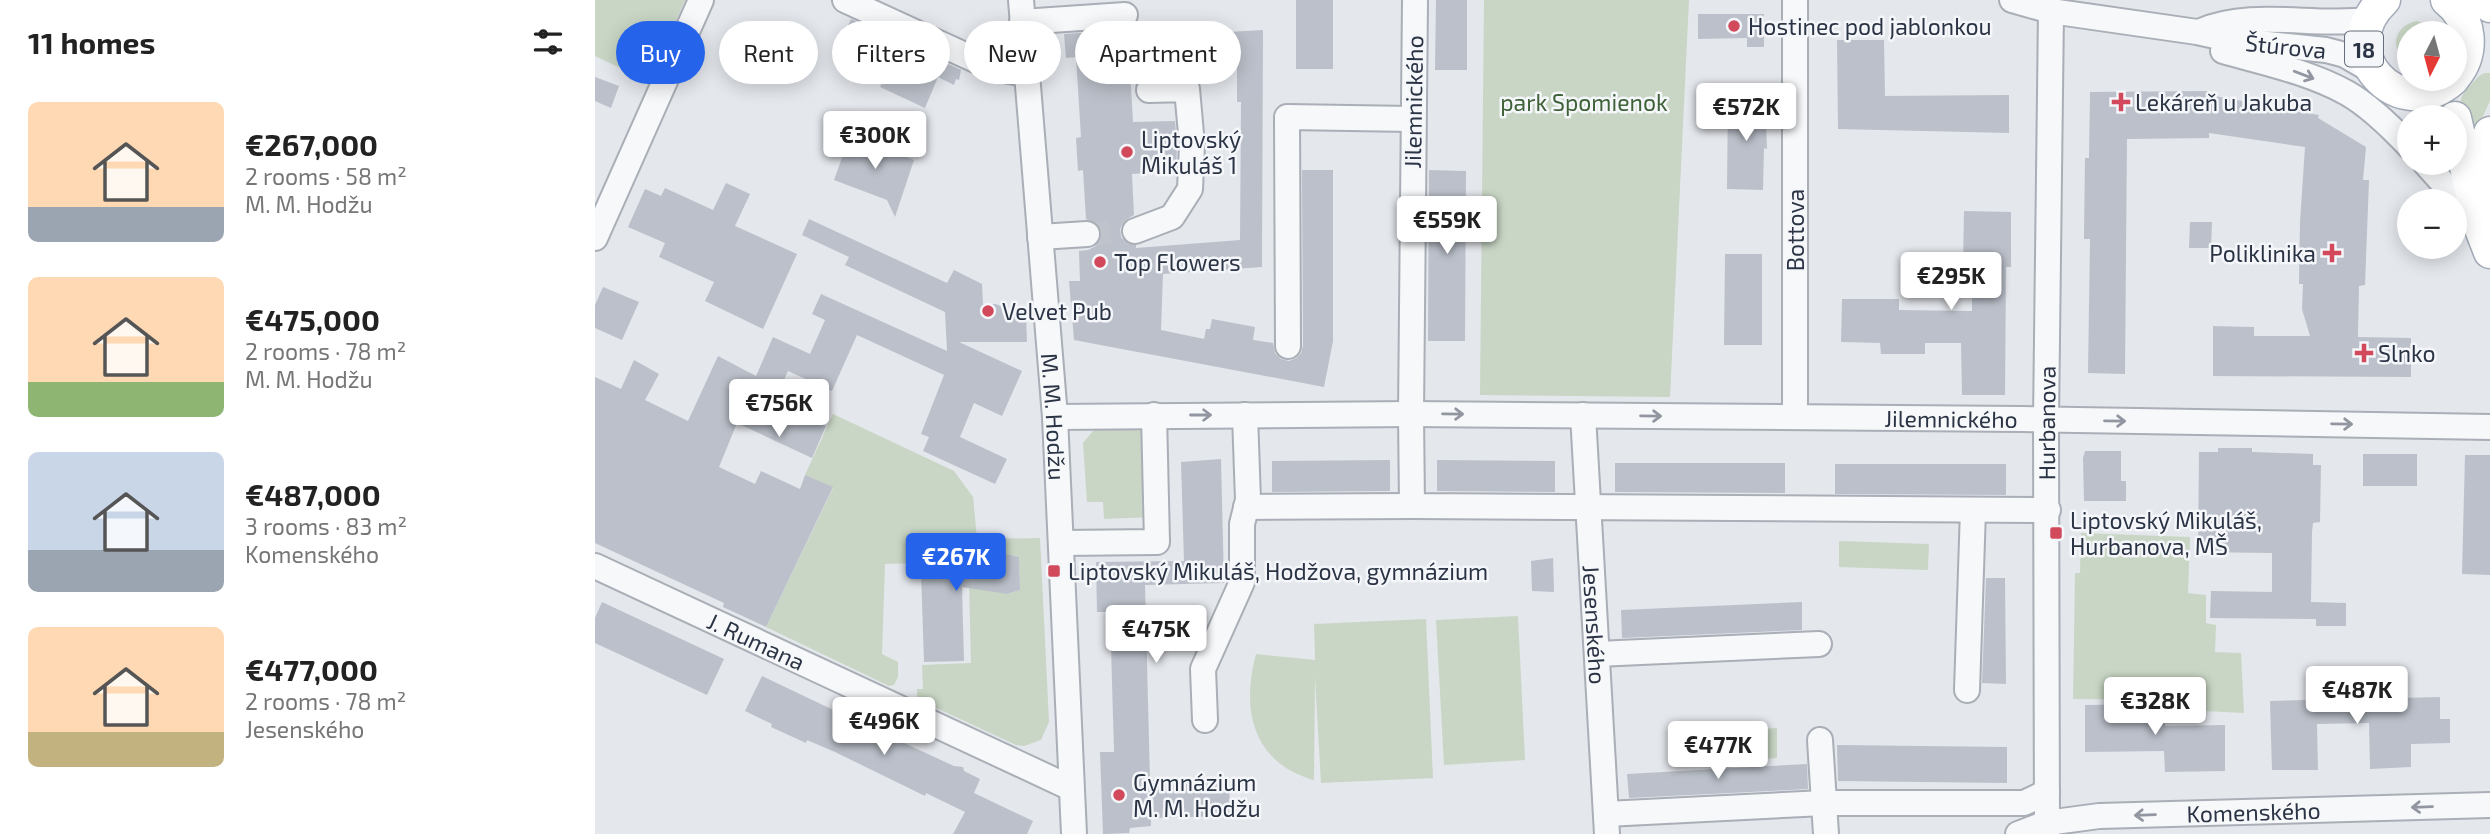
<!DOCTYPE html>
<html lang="en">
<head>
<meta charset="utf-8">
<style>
	:root { --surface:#fff; --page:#f6f6f6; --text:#222; --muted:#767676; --accent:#2563eb }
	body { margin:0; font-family:"Exo 2",sans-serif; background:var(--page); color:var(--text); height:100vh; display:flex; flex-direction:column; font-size:26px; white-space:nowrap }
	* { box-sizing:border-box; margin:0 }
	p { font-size:23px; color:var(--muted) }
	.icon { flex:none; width:38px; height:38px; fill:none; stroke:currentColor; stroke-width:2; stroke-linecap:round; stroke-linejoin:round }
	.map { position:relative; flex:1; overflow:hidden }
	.sheet { display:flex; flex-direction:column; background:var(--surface); width:595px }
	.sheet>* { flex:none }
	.hud { position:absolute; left:21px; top:21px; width:665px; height:63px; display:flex; gap:14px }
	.needle { width:46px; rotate:186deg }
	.controls { position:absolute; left:1802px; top:21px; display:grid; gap:14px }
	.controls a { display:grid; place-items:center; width:70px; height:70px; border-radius:50%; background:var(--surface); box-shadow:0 4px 18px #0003; font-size:35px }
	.price { position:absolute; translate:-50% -60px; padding:0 16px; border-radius:7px; background:#fff; color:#222; font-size:23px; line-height:46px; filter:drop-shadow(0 2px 4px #0008) }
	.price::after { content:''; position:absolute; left:50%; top:42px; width:21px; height:16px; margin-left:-10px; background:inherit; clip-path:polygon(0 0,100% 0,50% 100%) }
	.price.current { background:var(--accent); color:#fff }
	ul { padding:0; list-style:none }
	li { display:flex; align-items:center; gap:21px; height:175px; padding:0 28px }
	li span { display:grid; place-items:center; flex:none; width:196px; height:140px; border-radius:10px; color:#555 }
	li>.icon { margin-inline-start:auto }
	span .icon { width:84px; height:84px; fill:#fffc; stroke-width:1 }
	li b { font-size:30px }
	h2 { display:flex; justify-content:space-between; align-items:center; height:84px; padding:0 28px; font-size:30px }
	.tag { padding:0 24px; border-radius:32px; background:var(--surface); box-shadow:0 4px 18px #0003; font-size:24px; line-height:63px }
	.tag.current { background:var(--accent); color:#fff }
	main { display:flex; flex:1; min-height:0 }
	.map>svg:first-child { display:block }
	.green { fill:#c9d6c5 }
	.building { fill:#bbc0ca; fill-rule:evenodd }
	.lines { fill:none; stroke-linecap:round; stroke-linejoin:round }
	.minor-tunnel { stroke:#bfc3cb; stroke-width:24; stroke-dasharray:24 12; stroke-linecap:butt }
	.minor-casing { stroke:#a9aeb7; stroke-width:28 }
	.major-casing { stroke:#a3abb8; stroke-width:35 }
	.minor { stroke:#f7f8fa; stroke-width:24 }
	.major { stroke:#fff; stroke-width:32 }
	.oneway { stroke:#9196a0 }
	.poi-dot { fill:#d1495b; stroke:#f4f6f9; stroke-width:2.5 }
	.labels { text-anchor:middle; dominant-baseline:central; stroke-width:5; stroke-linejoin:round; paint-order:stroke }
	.shield { fill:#f4f6f9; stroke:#676e7b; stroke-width:2 }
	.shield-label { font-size:21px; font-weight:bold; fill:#2b3445 }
	.poi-label { font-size:23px; fill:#2b3445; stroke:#f4f6f9; text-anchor:start }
	.street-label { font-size:23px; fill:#2b3445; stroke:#f4f6f9 }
	.park-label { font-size:23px; fill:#3f6138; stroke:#f4f6f9 }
</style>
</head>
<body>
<main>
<section class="sheet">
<h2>11 homes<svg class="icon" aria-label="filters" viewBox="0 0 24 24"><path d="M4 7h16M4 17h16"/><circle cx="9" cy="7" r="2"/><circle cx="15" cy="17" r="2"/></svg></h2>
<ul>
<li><span style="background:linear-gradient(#ffd9b3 75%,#9aa5b1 0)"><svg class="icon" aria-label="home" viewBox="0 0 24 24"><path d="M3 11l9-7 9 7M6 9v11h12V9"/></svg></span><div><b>€267,000</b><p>2 rooms · 58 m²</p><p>M. M. Hodžu</p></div></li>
<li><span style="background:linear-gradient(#ffd9b3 75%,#8fb573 0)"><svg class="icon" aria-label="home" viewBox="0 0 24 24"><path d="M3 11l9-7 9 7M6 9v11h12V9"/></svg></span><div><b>€475,000</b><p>2 rooms · 78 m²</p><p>M. M. Hodžu</p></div></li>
<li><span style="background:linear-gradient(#c9d6e8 70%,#9aa5b1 0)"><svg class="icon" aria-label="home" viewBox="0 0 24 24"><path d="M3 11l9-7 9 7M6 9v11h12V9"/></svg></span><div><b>€487,000</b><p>3 rooms · 83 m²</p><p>Komenského</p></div></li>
<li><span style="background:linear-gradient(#ffd9b3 75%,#c2b280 0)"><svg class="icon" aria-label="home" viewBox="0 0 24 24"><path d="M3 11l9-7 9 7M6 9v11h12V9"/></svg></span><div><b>€477,000</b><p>2 rooms · 78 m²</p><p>Jesenského</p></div></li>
</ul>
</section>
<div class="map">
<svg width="1895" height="834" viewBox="0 0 1895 834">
	<rect width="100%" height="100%" fill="#e4e7ec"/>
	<path class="green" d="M0,0H90L55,82L0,56Z
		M889,0H1094L1075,397L885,395Z
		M1822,21L1835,26L1841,33H1815V63C1793,52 1798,25 1822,21Z
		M1889,73H1895V101L1880,133C1869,112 1856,104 1876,85C1881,80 1883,76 1889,73Z
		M238,414L359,471L378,497L382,539L445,538L454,722L446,740L429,746L421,745L322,699V689H328L327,665L376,663L374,581L412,594L425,590L424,557L410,554L382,560V564L373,563L370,541L322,542V563L290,564L287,654L303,662V677L299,685L294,686L171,627L238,488L210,475Z
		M508,427L557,428V517L509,519L508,502H492L488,443L498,431Z
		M1486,533L1595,537L1593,593L1611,595V623L1621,625L1620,652L1646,653L1649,713L1608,711L1602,718H1581L1574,700L1478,699L1480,573H1485Z
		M1244,541L1334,544L1333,570L1244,567Z
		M923,616L930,760L849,765L841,620Z
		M831,619L838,778L726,783L720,677L719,780C657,763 646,709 661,654L720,660L719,624Z
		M1182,728V758L1081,764L1080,733Z"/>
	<path class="building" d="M701,0H738V69H701Z
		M841,0H872V70H840Z
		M1103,14H1169V47H1152V38L1103,39Z
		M256,19L366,70L364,80L361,79L359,85L343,77L330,108L285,87L295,65L285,60L290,49L251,30Z
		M598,24L599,34L668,30L667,267L568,274L566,330L609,339L611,329H615L617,319L660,327L658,340L678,343L680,353L686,359L694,361L701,358L706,353L708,346L707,170H738V341L729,387L479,340L474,281H485L484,251L493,250L501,246L507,234L504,225L491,219L488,170L483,171L481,138L486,137L481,57L471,58L469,34L531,30L539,27ZM630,48V56H642V102H646L645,240L541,248V245L531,243L526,237L525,229L529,221L539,215L537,174L581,171L582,145L580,121L538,122L534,52Z
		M1242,40H1289L1290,96L1414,95V133L1243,129Z
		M0,77L24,86L16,108L0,101Z
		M1614,91V95L1724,115L1723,118L1771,147L1768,180H1774L1770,285L1764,286L1763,337L1816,338V377L1618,376V326L1659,327V336H1715L1707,309L1708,284H1704L1705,222L1710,147L1614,133V138L1532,139L1530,374L1493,373L1495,239H1489L1490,158H1494L1495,92Z
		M1133,97H1170L1172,149L1169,148L1168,190L1132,189Z
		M255,135L281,146L282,144L319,160L300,217L292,200L239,180Z
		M834,170L871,171L870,341H833Z
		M131,183L155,194L140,226L202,254L168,329L110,301L119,282L64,257L70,243L33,227L50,189L66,196L70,188L118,210Z
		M1369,211L1416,212V267H1411L1410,395H1367L1366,343H1330V354H1286L1285,343L1246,342L1247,299H1304V310L1377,311V267H1368Z
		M214,219L352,283L359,270L387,284L388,304H401L431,317L432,342H364L427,371L407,416L379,403L365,437L412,459L400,484L328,451L334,437L326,434L349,375L262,335L237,391L193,371L179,402L231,426L217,458L142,423L124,467L160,484L166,471L205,489L210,475L238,487L171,627L128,607L129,603L0,543V377L26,389L39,360L64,374L50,400L93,421L123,356L161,376L178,337L215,354L230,320L217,314L226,294L352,351L350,312L250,265L254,257L207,235Z
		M1595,222H1617L1616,248H1594Z
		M1130,254H1167V345H1129Z
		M8,287L44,302L27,340L0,328V305Z
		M1623,448H1657V452L1718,454V465H1726L1725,522L1718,523L1717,532L1716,602L1751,603V626H1721V619L1615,618L1616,591L1677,592V553L1603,552L1604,452H1623Z
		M1490,451H1526V481H1531V501H1489L1488,458Z
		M1768,454H1822V486H1768Z
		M1870,455H1895V575L1867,574Z
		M626,459L629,583L550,585L555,780L634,777L635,816L556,818V826L535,828L534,833L508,834L505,752H519L515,612H502L501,562L589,561L586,462Z
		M795,460V491L677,492V461Z
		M842,460L960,461V492L842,491Z
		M1020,463H1190V493L1020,492Z
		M1240,464H1411V495L1240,494Z
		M370,541L368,563L410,554L424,557L425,590L412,594L367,587L369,661L329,662L325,542Z
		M958,558L959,592L937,591L936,561Z
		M1391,578H1410L1411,684L1387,683Z
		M7,602L129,659L112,695L0,643V618Z
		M1207,602V630L1027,638L1026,610Z
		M167,676L297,738L304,735L307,742L359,766L368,767L369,771L385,779L379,793L438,821L432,834H358L370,812L331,793L330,796L240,752L212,740L211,743L176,727L177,724L150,711Z
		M1744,684L1804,686V698L1845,697V719H1855V743L1816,744V767L1775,769L1774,723L1722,724L1723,770H1677L1675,701L1744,699Z
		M1569,704L1570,726L1630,725V771L1570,772L1569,751L1490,752V705Z
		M1242,745L1412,747V783L1243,781Z
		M1212,764L1213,789L1034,798L1032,774Z"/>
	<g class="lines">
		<path class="minor-tunnel" d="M492,234L540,231"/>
		<defs>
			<g id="minor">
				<path d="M250,0L398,68L431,74"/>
				<path id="s1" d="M426,0L460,417L479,834"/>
				<path d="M820,0L816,414L817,506L1453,510"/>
				<path d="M1200,0V417"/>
				<path id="s2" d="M1417,0L1456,11L1602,32L1643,41L1731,50L1750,55L1776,70"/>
				<path d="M427,22L530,15"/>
				<path d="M1606,31C1657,9 1718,27 1773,20"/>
				<path d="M1628,51C1670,63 1714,72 1752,93C1775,106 1797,128 1815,147"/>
				<path d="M1830,163L1883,222"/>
				<path d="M540,231L577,217L595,189L597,145L592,89L554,90"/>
				<path d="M445,237L492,234"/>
				<path d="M0,238L106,0"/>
				<path d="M693,346L692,117L817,119"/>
				<path id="s3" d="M988,415L1012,834"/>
				<path id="s4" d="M460,417L816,414L1427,419L1895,427"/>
				<path d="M651,507L817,506"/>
				<path d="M466,543L562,542L559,415"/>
				<path id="s5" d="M0,566L476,788"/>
				<path d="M1002,654L1224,644"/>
				<path d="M1372,690L1378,510"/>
				<path d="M610,720L608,669L647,582V524L653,500L650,415"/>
				<path d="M1225,740L1231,834"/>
				<path d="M1011,814L1229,803H1429L1452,792"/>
				<path id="s6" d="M1423,834L1452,823L1504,816L1895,805"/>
				<path id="s7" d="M1452,834L1451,420L1456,11"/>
			</g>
			<path id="major" d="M1789,0C1734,51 1804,127 1858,79
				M1852,0C1877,19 1879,53 1860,76
				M1889,0L1895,6
				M1860,118L1884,224L1895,252
				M1885,191V167L1895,133"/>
		</defs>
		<use href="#minor" class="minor-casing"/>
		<use href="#major" class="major-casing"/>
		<use href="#minor" class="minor"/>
		<use href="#major" class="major"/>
	</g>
	<defs><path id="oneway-shaft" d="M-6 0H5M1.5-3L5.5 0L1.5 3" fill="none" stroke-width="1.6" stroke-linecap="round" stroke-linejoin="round" transform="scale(1.75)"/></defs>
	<g class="oneway">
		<use href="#oneway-shaft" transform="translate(1709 75) rotate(21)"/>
		<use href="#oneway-shaft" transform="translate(858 414) rotate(1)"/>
		<use href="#oneway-shaft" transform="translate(606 415)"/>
		<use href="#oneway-shaft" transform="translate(1056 416) rotate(1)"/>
		<use href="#oneway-shaft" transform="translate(1520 421) rotate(1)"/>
		<use href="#oneway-shaft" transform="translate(1747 424) rotate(1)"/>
		<use href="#oneway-shaft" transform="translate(1827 807) rotate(178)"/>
		<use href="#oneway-shaft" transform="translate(1550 815) rotate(178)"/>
	</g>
	<g class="poi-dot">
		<circle cx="1139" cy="26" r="7"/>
		<path d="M1522.5 91.5h7v7h7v7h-7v7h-7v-7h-7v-7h7z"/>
		<circle cx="532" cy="152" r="7"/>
		<path d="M1733.5 242.5h7v7h7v7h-7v7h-7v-7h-7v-7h7z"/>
		<circle cx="505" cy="262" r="7"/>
		<circle cx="393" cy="311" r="7"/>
		<path d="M1765.5 342.5h7v7h7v7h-7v7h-7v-7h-7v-7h7z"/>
		<rect x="1454" y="526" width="14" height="14" rx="3.5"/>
		<rect x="452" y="564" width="14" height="14" rx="3.5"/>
		<circle cx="524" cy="795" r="7"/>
	</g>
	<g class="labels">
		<rect class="shield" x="1750" y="31.5" width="38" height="35" rx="5"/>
		<g class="shield-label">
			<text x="1769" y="49">18</text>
		</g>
		<g class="poi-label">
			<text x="1153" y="26">Hostinec pod jablonkou</text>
			<text x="1540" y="102">Lekáreň u Jakuba</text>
			<text x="546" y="139">Liptovský<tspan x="546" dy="26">Mikuláš 1</tspan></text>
			<text x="1721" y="253" text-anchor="end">Poliklinika</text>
			<text x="519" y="262">Top Flowers</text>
			<text x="407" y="311">Velvet Pub</text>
			<text x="1783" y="353">Slnko</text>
			<text x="1475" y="520">Liptovský Mikuláš,<tspan x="1475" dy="26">Hurbanova, MŠ</tspan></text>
			<text x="473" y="571">Liptovský Mikuláš, Hodžova, gymnázium</text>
			<text x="538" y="782">Gymnázium<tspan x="538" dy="26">M. M. Hodžu</tspan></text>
		</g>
		<g class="street-label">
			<text stroke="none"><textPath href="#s2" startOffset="278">Štúrova</textPath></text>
			<text transform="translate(818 102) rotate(-89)">Jilemnického</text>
			<text transform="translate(1200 230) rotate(-90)">Bottova</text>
			<text stroke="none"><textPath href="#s1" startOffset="418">M. M. Hodžu</textPath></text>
			<text stroke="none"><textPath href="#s4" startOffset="896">Jilemnického</textPath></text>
			<text stroke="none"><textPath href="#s7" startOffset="411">Hurbanova</textPath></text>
			<text stroke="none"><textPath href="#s3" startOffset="210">Jesenského</textPath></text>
			<text stroke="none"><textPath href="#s5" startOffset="178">J. Rumana</textPath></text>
			<text stroke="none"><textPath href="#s6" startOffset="238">Komenského</textPath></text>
		</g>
		<g class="park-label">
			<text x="989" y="102">park Spomienok</text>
		</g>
	</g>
</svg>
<div class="controls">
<a><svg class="needle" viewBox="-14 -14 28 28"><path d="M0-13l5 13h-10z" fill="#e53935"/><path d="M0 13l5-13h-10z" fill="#767676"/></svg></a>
<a>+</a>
<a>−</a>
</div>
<b class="price" style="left:1151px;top:143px">€572K</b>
<b class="price" style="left:280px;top:171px">€300K</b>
<b class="price" style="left:852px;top:256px">€559K</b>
<b class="price" style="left:1356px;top:312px">€295K</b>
<b class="price" style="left:184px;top:439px">€756K</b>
<b class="price current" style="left:361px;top:593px">€267K</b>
<b class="price" style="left:561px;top:665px">€475K</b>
<b class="price" style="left:1762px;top:726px">€487K</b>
<b class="price" style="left:1560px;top:737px">€328K</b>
<b class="price" style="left:289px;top:757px">€496K</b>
<b class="price" style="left:1123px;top:781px">€477K</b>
<div class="hud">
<a class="tag current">Buy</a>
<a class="tag">Rent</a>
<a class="tag">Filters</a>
<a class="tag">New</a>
<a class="tag">Apartment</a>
</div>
</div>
</main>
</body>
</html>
